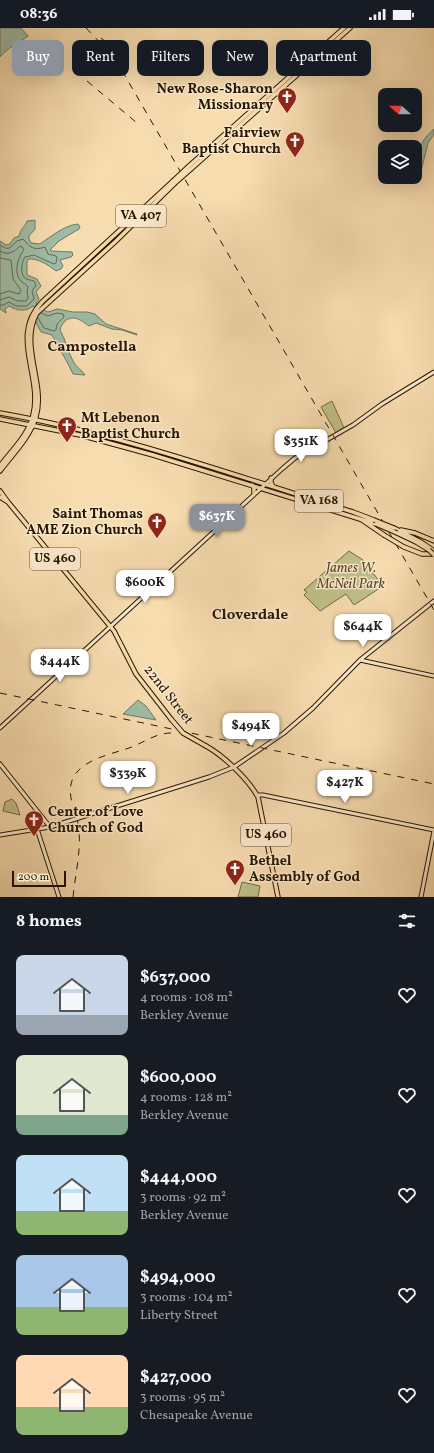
<!DOCTYPE html>
<html lang="en">
<head>
<meta charset="utf-8">
<style>
	:root { --surface:#171b24; --page:#242831; --text:#f1f3f6; --muted:#9ea1a6; --accent:#8c9099 }
	body { margin:0; font-family:Vollkorn,serif; background:var(--page); color:var(--text); height:100vh; display:flex; flex-direction:column; font-size:15px; white-space:nowrap }
	* { box-sizing:border-box; margin:0 }
	p { font-size:13px; color:var(--muted) }
	.icon { flex:none; width:22px; height:22px; fill:none; stroke:currentColor; stroke-width:2; stroke-linecap:round; stroke-linejoin:round }
	.map { position:relative; height:869px; overflow:hidden }
	.side { display:flex; flex-direction:column; background:var(--surface); flex:1 }
	.side>* { flex:none }
	.top-card { position:absolute; left:12px; top:12px; width:410px; height:36px; display:flex; gap:8px }
	.needle { width:26px; rotate:291deg }
	.buttons { position:absolute; left:378px; top:60px; display:grid; gap:8px }
	.buttons a { display:grid; place-items:center; width:44px; height:44px; border-radius:8px; background:var(--surface); box-shadow:0 4px 16px #0002; font-size:20px }
	.scale { position:absolute; left:12px; bottom:10px; width:54px; box-sizing:border-box; padding-left:4px; border:2px solid #271600; border-top:0; font-size:11px; line-height:14px; white-space:nowrap; color:#271600; -webkit-text-stroke:3px #fae8cb; paint-order:stroke }
	.price { position:absolute; translate:-50% -34px; padding:0 9px; border-radius:8px; background:#fff; color:#222; font-size:13px; line-height:26px; filter:drop-shadow(0 1px 2px #0008) }
	.price::after { content:''; position:absolute; left:50%; top:24px; width:12px; height:9px; margin-left:-6px; background:inherit; clip-path:polygon(0 0,100% 0,50% 100%) }
	.price.on { background:var(--accent); color:#fff }
	ul { padding:0; list-style:none }
	li { display:flex; align-items:center; gap:12px; height:100px; padding:0 16px }
	li span { display:grid; place-items:center; flex:none; width:112px; height:80px; border-radius:8px; color:#555 }
	li>.icon { margin-inline-start:auto }
	span .icon { width:48px; height:48px; fill:#fffc; stroke-width:1 }
	li b { font-size:17px }
	h2 { display:flex; justify-content:space-between; align-items:center; height:48px; padding:0 16px; font-size:17px }
	.tag { padding:0 14px; border-radius:8px; background:var(--surface); box-shadow:0 4px 16px #0002; font-size:14px; line-height:36px }
	.tag.on { background:var(--accent); color:#fff }
	.status { display:flex; justify-content:space-between; align-items:center; height:28px; padding:0 20px; background:var(--surface); direction:ltr }
	.status svg { height:11px; fill:currentColor }
	.map>svg:first-child { display:block }
	.green { fill:#bfc089; stroke:#736b44 }
	.water { fill:#9ebca5; stroke:#6e7a63 }
	.lines { fill:none; stroke-linecap:round; stroke-linejoin:round }
	.shore { stroke:#626952; stroke-width:1 }
	.secondary-casing { stroke:#271600; stroke-width:5 }
	.primary-casing { stroke:#271600; stroke-width:5.5 }
	.secondary { stroke:#fae8cb; stroke-width:3 }
	.primary { stroke:#f7dcaf; stroke-width:3.5 }
	.rail { stroke:#271600; stroke-width:1; stroke-dasharray:7 7; stroke-linecap:butt }
	.primary-bridge-casing { stroke:#271600; stroke-width:5.5; stroke-linecap:butt }
	.primary-bridge { stroke:#f7dcaf; stroke-width:3.5 }
	.labels { text-anchor:middle; dominant-baseline:central; stroke-width:3; stroke-linejoin:round; paint-order:stroke }
	.shield { fill:#fae8cb; stroke:#66553d; stroke-width:1 }
	.shield-label { font-size:13px; font-weight:bold; fill:#271600 }
	.poi-label { font-size:14px; font-weight:bold; fill:#271600; stroke:#fae8cb; text-anchor:end }
	.park-label { font-size:14px; font-style:italic; fill:#554929; stroke:#fae8cb }
	.street-label { font-size:14px; fill:#271600; stroke:#fae8cb }
	.neighbourhood-label { font-size:15px; font-weight:bold; fill:#271600; stroke:#fae8cb }
</style>
</head>
<body>
<div class="status"><b>08:36</b><svg viewBox="0 0 49 12"><path d="M0 12V9h3v3zM5 12V6h3v6zM10 12V3h3v9zM15 12V0h3v12zM26 1h20v11H26zM47 4h2v5h-2z"/></svg></div>
<div class="map">
<svg width="434" height="869" viewBox="0 0 434 869">
	<rect width="100%" height="100%" fill="#f7dcaf"/>
	<filter id="stains"><feTurbulence type="fractalNoise" baseFrequency=".005" numOctaves="4"/><feColorMatrix values="0 0 0 0 .2 0 0 0 0 .09 0 0 0 0 .02 0 0 0 .5 -.17"/></filter>
	<radialGradient id="worn" r=".72"><stop offset=".6" stop-color="#630" stop-opacity="0"/><stop offset="1" stop-color="#630" stop-opacity=".3"/></radialGradient>
	<path class="green" d="M332,373L344,400L336,405L321,379Z
		M349,523L363,532L383,558L354,577L346,566L320,583L304,567L307,564L304,562Z
		M12,771L16,775L20,787L3,783L5,774Z
		M242,854L260,858L258,869H238Z"/>
	<path class="water" d="M0,0H21L28,8C19,15 7,20 0,29Z
		M434,101V106L428,115L419,151C418,146 419,143 419,138C420,120 419,114 434,101Z
		M35,192V201L29,208V211L31,215L40,216C50,209 65,197 78,196L80,199L79,201L59,213L50,222L51,223L72,224L73,227L71,229L60,232L63,238L61,241L56,243C48,237 38,230 28,231L27,234V247L37,251L41,258L36,264L39,271L36,275L39,280L48,284L57,281L73,284H87L95,286L106,296L137,306V307L122,302L112,301L96,295L89,298C82,293 74,286 65,293C62,296 61,298 60,302C66,312 68,325 74,335C77,340 82,342 85,347H84L73,346C67,333 59,320 52,307L41,304L33,289L37,282L33,278C26,284 17,283 9,278L5,281L6,285L0,281V213L6,217L10,216L14,210L19,208C21,199 24,201 27,193Z
		M138,672L146,678L156,692L123,686Z"/>
	<g class="lines">
		<path class="shore" d="M0,217C10,224 10,219 17,213C19,212 21,212 23,211C30,219 33,223 45,219L48,226L56,228L57,230L56,235L54,236L34,227L25,229C22,233 20,244 24,249C26,252 31,252 34,253L36,257L32,263L34,271L27,278H16L9,274L3,277H0
			M0,223C8,228 14,224 20,218L22,219L24,222C18,229 13,245 21,253C23,255 26,256 28,259L27,264L28,270L26,273H18L9,269L0,272
			M0,230L11,232L13,251L21,262L19,266L9,263L0,266
			M38,290L44,300L54,303L56,302L57,296L64,289L63,286L57,285L48,288L41,285"/>
		<defs>
			<path id="secondary" d="M360,632L434,648
				M0,700L282,441L295,430L353,397L382,376L434,344
				M0,736L50,799
				M257,767H263L434,802
				M37,801L59,869
				M0,807L50,799L209,749L234,739L284,705L313,680L360,632L434,573
				M421,869L434,803"/>
			<path id="primary" d="M189,138L344,0
				M191,141L350,0
				M0,385C121,406 236,448 353,484L374,492
				M0,391L80,407L153,427L376,496
				M0,438C12,422 29,406 33,387C43,348 9,308 42,274L173,153
				M0,443C13,426 30,409 36,389C46,355 19,318 37,285L116,213L174,156
				M271,450V455L273,458
				M252,457L254,460V465
				M0,463L8,474L114,603L136,646L171,691
				M0,469L8,474
				M362,492L384,507
				M394,500L421,514L434,523
				M401,502L415,505L434,513
				M397,505L416,514L429,522
				M404,519L422,526H434
				M206,718C224,728 248,751 258,769L278,869"/>
		</defs>
		<use href="#secondary" class="secondary-casing"/>
		<use href="#primary" class="primary-casing"/>
		<use href="#secondary" class="secondary"/>
		<use href="#primary" class="primary"/>
		<path class="rail" d="M86,0L108,23L124,46L434,582
			M101,10L112,19L121,32
			M87,53L137,95
			M0,665L434,756
			M73,869C75,848 81,824 79,802C78,791 73,781 71,770C65,736 101,729 126,721C143,716 155,704 174,705"/>
		<defs>
			<path id="primary-bridge" d="M173,153L189,138
				M174,156L191,141
				M374,492L394,500
				M376,496L397,505
				M384,507L404,519
				M429,522L434,527
				M171,691L183,705L206,718"/>
		</defs>
		<use href="#primary-bridge" class="primary-bridge-casing"/>
		<use href="#primary-bridge" class="primary-bridge"/>
	</g>
	<defs>
		<symbol id="church-pin" viewBox="-11 -11 22 30"><path d="M0 17L-7.5 6A9.5 9.5 0 1 1 7.5 6Z" fill="#8f2418" stroke="#fae8cb"/><path d="M-1.2-6h2.4v3.5h3.3v2.4h-3.3V6h-2.4V-.1h-3.3v-2.4h3.3Z" fill="#fff"/></symbol>
	</defs>
	<g fill-rule="evenodd">
		<use href="#church-pin" x="276" y="58" width="22" height="30"/>
		<use href="#church-pin" x="284" y="102" width="22" height="30"/>
		<use href="#church-pin" x="56" y="387" width="22" height="30"/>
		<use href="#church-pin" x="146" y="483" width="22" height="30"/>
		<use href="#church-pin" x="23" y="781" width="22" height="30"/>
		<use href="#church-pin" x="224" y="830" width="22" height="30"/>
	</g>
	<g class="labels">
		<g class="shield">
			<rect x="116" y="177" width="50" height="22" rx="3"/>
			<rect x="295" y="462" width="48" height="22" rx="3"/>
			<rect x="30" y="520" width="50" height="22" rx="3"/>
			<rect x="241" y="796" width="50" height="22" rx="3"/>
		</g>
		<g class="shield-label">
			<text x="141" y="188">VA 407</text>
			<text x="319" y="473">VA 168</text>
			<text x="55" y="531">US 460</text>
			<text x="266" y="807">US 460</text>
		</g>
		<g class="poi-label">
			<text x="273" y="61">New Rose-Sharon<tspan x="273" dy="16">Missionary</tspan></text>
			<text x="281" y="105">Fairview<tspan x="281" dy="16">Baptist Church</tspan></text>
			<text x="81" y="390" text-anchor="start">Mt Lebenon<tspan x="81" dy="16">Baptist Church</tspan></text>
			<text x="143" y="486">Saint Thomas<tspan x="143" dy="16">AME Zion Church</tspan></text>
			<text x="48" y="784" text-anchor="start">Center of Love<tspan x="48" dy="16">Church of God</tspan></text>
			<text x="249" y="833" text-anchor="start">Bethel<tspan x="249" dy="16">Assembly of God</tspan></text>
		</g>
		<g class="park-label">
			<text x="351" y="540">James W.<tspan x="351" dy="16">McNeil Park</tspan></text>
		</g>
		<g class="street-label">
			<text transform="translate(168 667) rotate(52)">22nd Street</text>
		</g>
		<g class="neighbourhood-label">
			<text x="92" y="319">Campostella</text>
			<text x="250" y="587">Cloverdale</text>
		</g>
	</g>
	<rect width="100%" height="100%" filter="url(#stains)"/>
	<rect width="100%" height="100%" fill="url(#worn)"/>
</svg>
<div class="buttons">
<a><svg class="needle" viewBox="-14 -14 28 28"><path d="M0-13l5 13h-10z" fill="#e53935"/><path d="M0 13l5-13h-10z" fill="#9ea1a6"/></svg></a>
<a><svg class="icon" aria-label="layers" viewBox="0 0 24 24"><path d="M12 4l9 5-9 5-9-5zM3 14l9 5 9-5"/></svg></a>
</div>
<div class="scale">200 m</div>
<b class="price" style="left:301px;top:435px">$351K</b>
<b class="price on" style="left:217px;top:510px">$637K</b>
<b class="price" style="left:145px;top:576px">$600K</b>
<b class="price" style="left:363px;top:620px">$644K</b>
<b class="price" style="left:60px;top:655px">$444K</b>
<b class="price" style="left:251px;top:719px">$494K</b>
<b class="price" style="left:128px;top:767px">$339K</b>
<b class="price" style="left:345px;top:776px">$427K</b>
<div class="top-card">
<a class="tag on">Buy</a>
<a class="tag">Rent</a>
<a class="tag">Filters</a>
<a class="tag">New</a>
<a class="tag">Apartment</a>
</div>
</div>
<section class="side">
<h2>8 homes<svg class="icon" aria-label="filters" viewBox="0 0 24 24"><path d="M4 7h16M4 17h16"/><circle cx="9" cy="7" r="2"/><circle cx="15" cy="17" r="2"/></svg></h2>
<ul>
<li><span style="background:linear-gradient(#c9d6e8 75%,#9aa5b1 0)"><svg class="icon" aria-label="home" viewBox="0 0 24 24"><path d="M3 11l9-7 9 7M6 9v11h12V9"/></svg></span><div><b>$637,000</b><p>4 rooms · 108 m²</p><p>Berkley Avenue</p></div><svg class="icon" aria-label="heart" viewBox="0 0 24 24"><path d="M12 20l-8-8c-3-5 5-10 8-4 3-6 11-1 8 4z"/></svg></li>
<li><span style="background:linear-gradient(#dfe7d0 75%,#7fa58c 0)"><svg class="icon" aria-label="home" viewBox="0 0 24 24"><path d="M3 11l9-7 9 7M6 9v11h12V9"/></svg></span><div><b>$600,000</b><p>4 rooms · 128 m²</p><p>Berkley Avenue</p></div><svg class="icon" aria-label="heart" viewBox="0 0 24 24"><path d="M12 20l-8-8c-3-5 5-10 8-4 3-6 11-1 8 4z"/></svg></li>
<li><span style="background:linear-gradient(#bfe0f5 70%,#8fb573 0)"><svg class="icon" aria-label="home" viewBox="0 0 24 24"><path d="M3 11l9-7 9 7M6 9v11h12V9"/></svg></span><div><b>$444,000</b><p>3 rooms · 92 m²</p><p>Berkley Avenue</p></div><svg class="icon" aria-label="heart" viewBox="0 0 24 24"><path d="M12 20l-8-8c-3-5 5-10 8-4 3-6 11-1 8 4z"/></svg></li>
<li><span style="background:linear-gradient(#a9c7e8 65%,#8fb573 0)"><svg class="icon" aria-label="home" viewBox="0 0 24 24"><path d="M3 11l9-7 9 7M6 9v11h12V9"/></svg></span><div><b>$494,000</b><p>3 rooms · 104 m²</p><p>Liberty Street</p></div><svg class="icon" aria-label="heart" viewBox="0 0 24 24"><path d="M12 20l-8-8c-3-5 5-10 8-4 3-6 11-1 8 4z"/></svg></li>
<li><span style="background:linear-gradient(#ffd9b3 65%,#8fb573 0)"><svg class="icon" aria-label="home" viewBox="0 0 24 24"><path d="M3 11l9-7 9 7M6 9v11h12V9"/></svg></span><div><b>$427,000</b><p>3 rooms · 95 m²</p><p>Chesapeake Avenue</p></div><svg class="icon" aria-label="heart" viewBox="0 0 24 24"><path d="M12 20l-8-8c-3-5 5-10 8-4 3-6 11-1 8 4z"/></svg></li>
</ul>
</section>
</body>
</html>
